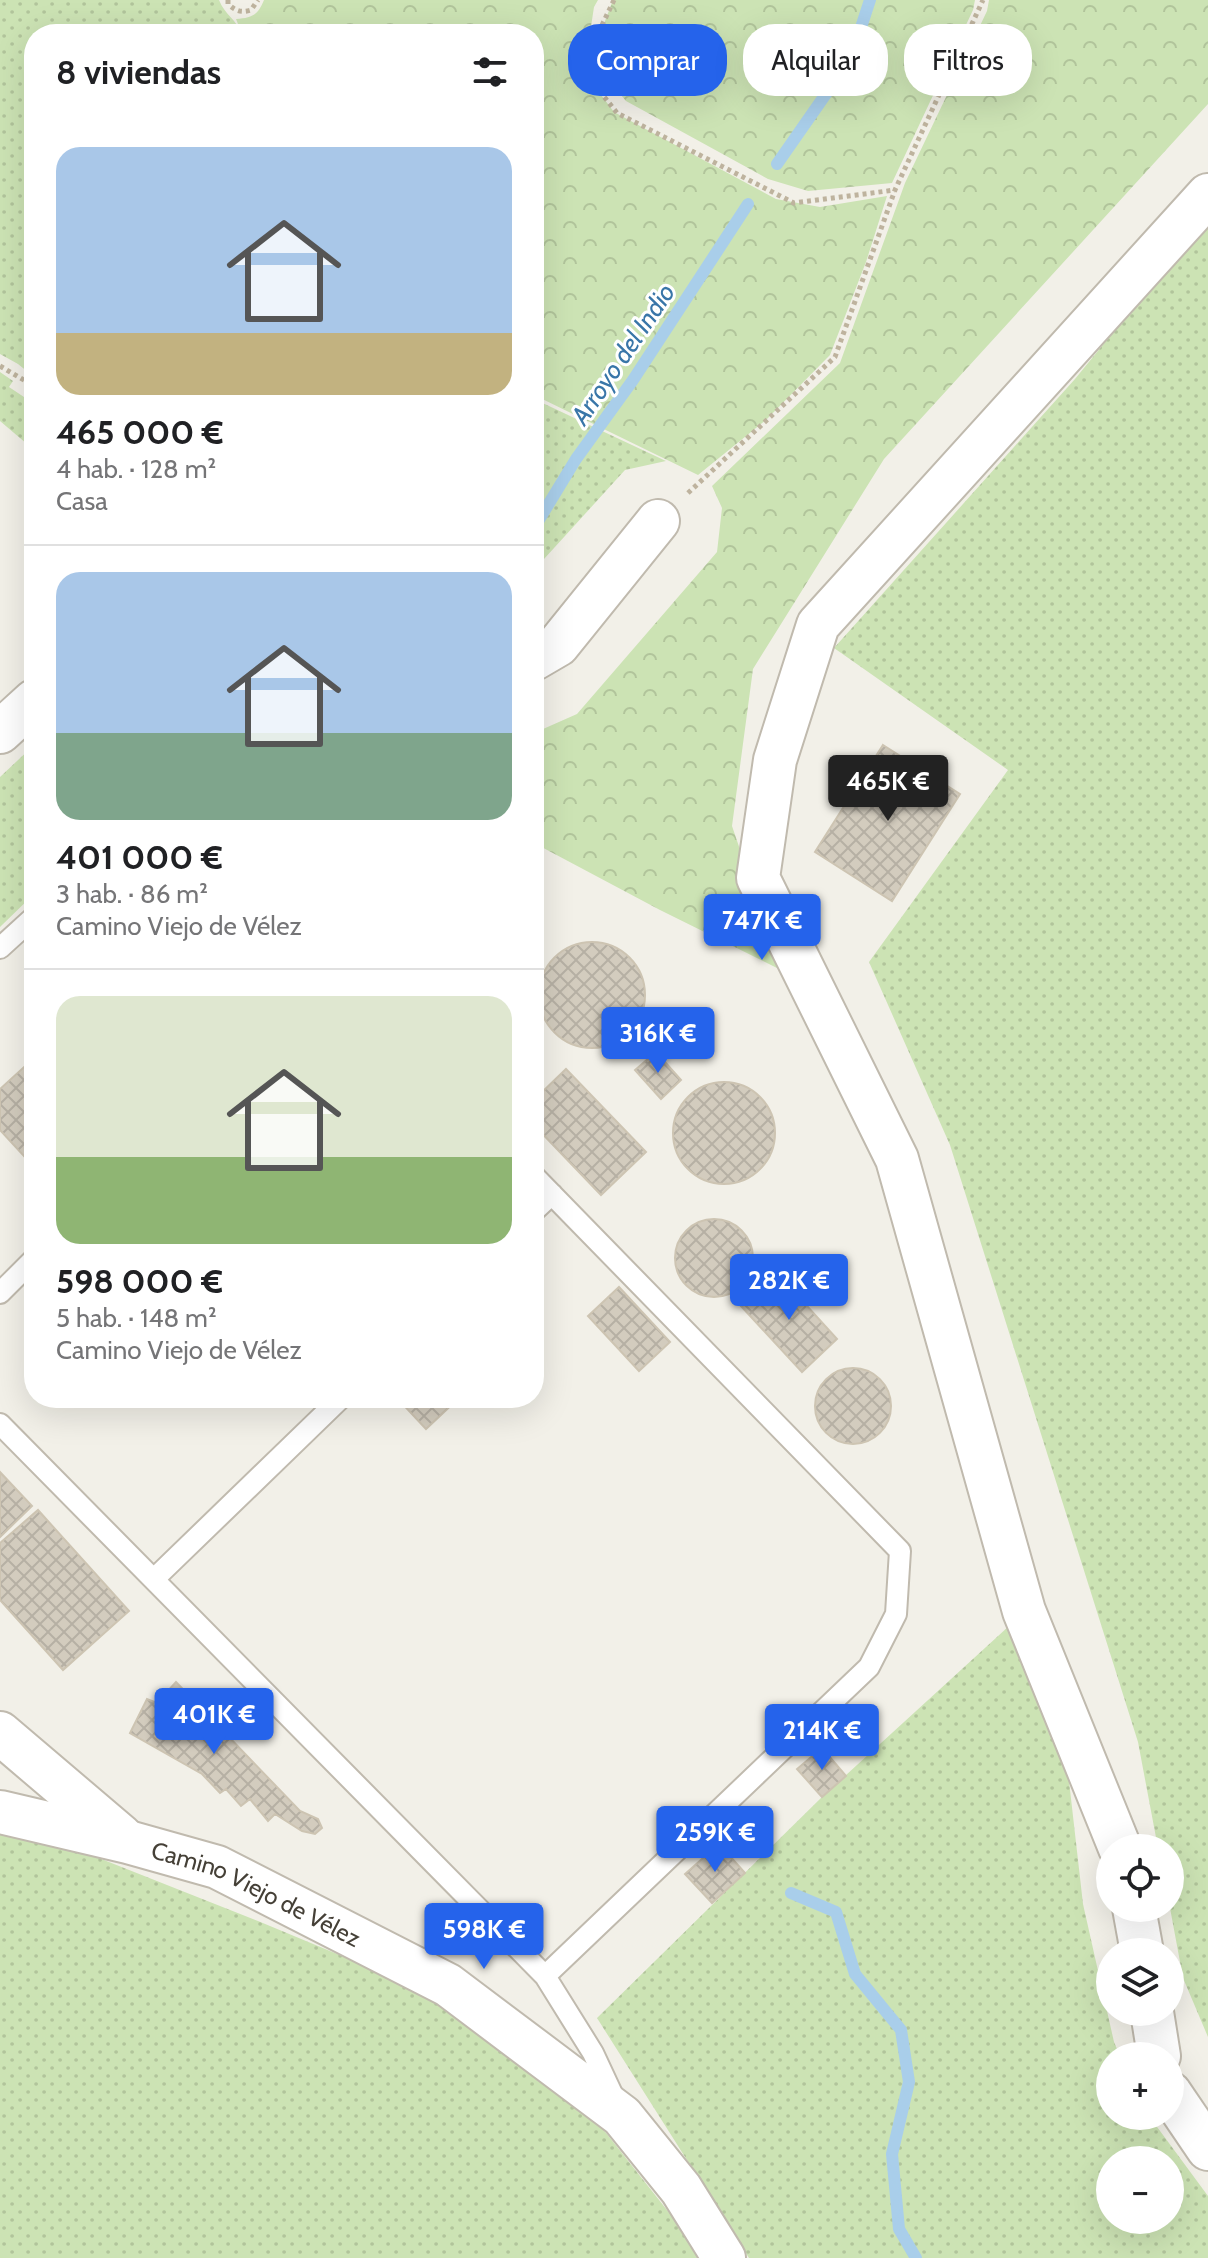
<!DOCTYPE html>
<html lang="es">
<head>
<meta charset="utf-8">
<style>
	:root { --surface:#fff; --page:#f6f6f6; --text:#202124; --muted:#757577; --line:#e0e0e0; --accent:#2563eb }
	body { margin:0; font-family:Cabin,sans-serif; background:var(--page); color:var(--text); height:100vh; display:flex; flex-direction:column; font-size:30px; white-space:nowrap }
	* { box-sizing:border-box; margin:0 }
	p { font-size:26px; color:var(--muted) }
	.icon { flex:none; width:44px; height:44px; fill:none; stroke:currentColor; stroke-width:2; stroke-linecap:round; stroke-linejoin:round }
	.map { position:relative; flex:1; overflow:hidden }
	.side { position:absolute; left:24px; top:24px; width:520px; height:1384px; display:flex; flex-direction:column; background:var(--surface); border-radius:32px; box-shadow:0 8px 32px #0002 }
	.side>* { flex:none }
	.guide { position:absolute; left:568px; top:24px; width:520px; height:72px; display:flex; gap:16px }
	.buttons { position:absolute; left:1096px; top:1834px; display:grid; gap:16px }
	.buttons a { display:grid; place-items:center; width:88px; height:88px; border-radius:50%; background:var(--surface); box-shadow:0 8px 32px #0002; font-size:40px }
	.price { position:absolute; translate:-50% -68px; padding:0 18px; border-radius:8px; background:var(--accent); color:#fff; font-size:26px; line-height:52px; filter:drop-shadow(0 2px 4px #0008) }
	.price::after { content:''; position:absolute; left:50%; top:48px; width:24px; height:18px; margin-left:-12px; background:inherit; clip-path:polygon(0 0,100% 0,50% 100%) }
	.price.current { background:#222; color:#fff }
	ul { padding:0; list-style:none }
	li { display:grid; align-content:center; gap:16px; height:424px; padding:0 32px }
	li+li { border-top:2px solid var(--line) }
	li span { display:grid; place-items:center; height:248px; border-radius:24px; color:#555 }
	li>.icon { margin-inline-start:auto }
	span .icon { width:144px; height:144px; fill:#fffc; stroke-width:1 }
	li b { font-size:34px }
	h2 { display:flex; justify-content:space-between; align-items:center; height:96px; padding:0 32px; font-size:34px }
	.chip { padding:0 28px; border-radius:32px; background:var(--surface); box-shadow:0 8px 32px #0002; font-size:28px; line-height:72px }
	.chip.current { background:var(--accent); color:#fff }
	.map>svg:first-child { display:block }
	.grass { fill:url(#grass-dots); fill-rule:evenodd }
	.forest { fill:url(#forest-crowns) }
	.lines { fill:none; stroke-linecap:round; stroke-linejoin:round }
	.stream { stroke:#a9ceea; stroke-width:12 }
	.building { fill:url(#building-cross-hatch); stroke:#cdc4b2; stroke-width:2 }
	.lane-casing { stroke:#c0baae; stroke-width:24 }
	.street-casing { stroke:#c0baae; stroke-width:46 }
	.path { stroke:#beb39e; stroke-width:5; stroke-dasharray:4 4; stroke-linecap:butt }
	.lane { stroke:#fff; stroke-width:20 }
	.street { stroke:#fff; stroke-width:42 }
	.labels { text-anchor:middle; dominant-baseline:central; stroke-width:6; stroke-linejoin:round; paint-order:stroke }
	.street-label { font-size:24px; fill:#454037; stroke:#fff }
	.water-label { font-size:26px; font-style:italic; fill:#3976a8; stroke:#fff }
</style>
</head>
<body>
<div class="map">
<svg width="1208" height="2258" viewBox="0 0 1208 2258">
	<defs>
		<pattern id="grass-dots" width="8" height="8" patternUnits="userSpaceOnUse" patternTransform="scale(2)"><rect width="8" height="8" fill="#cce3b4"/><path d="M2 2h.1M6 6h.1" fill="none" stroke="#b1c49b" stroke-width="1.8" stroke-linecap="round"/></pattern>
		<pattern id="forest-crowns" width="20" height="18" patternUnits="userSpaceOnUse" patternTransform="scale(2)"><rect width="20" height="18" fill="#cce3b4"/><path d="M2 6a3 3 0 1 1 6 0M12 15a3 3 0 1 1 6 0" fill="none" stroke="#b1c49b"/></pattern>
		<pattern id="building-cross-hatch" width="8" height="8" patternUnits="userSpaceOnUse" patternTransform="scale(2)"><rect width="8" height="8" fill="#d3ccbe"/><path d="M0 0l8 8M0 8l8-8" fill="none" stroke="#b6b0a4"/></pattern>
	</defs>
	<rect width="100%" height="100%" fill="#f2f0e8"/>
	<path class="grass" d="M0,0H219C225,15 236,19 242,34H34V377L18,364L0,354Z
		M1208,216V2037L1183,1978L1170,1908V1848H1158L1138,1742L950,1145L869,962L1008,770L834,648L1075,379Z
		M0,372L13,381L9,387L27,399L34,395V450L0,421Z
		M534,399L666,461L625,470L534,570Z
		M34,745V894L0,927V777Z
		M1009,1626L1069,1781L1083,1904L1114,2042L1120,2056H1110V2116H1149L1208,2196V2258H749L597,2018L822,1797ZM1110,2160H1170V2220H1110Z
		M0,1829L66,1845L258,1921L438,1996L584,2105L678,2224L700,2258H0Z"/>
	<path class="forest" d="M264,0H598L594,7L586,59L598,91L614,112L776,199L820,207L887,196L866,262L830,355L766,420L698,475L534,395V34H242L236,19C252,18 258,15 264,0Z
		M613,0H975L973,10L892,183L808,191L768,179L626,101L605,76L602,29Z
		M989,0H1208V104L884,459L753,669L732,826L781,970L660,910L534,843V733L577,714L717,552L722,508L712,486L840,363L905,183L987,11Z"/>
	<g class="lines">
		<path class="stream" d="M777,164L851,58L870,0
			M534,528L576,459L633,380L748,204
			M791,1893L836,1912L855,1974L901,2030L909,2082L892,2154L899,2229L916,2258"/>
	</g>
	<path class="building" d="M883,745L960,794L892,901L815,852Z
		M539 995a53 53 0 1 1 106 0a53 53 0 1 1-106 0Z
		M656,1052L681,1080L661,1099L635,1070Z
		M34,1058V1167L0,1130V1089Z
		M566,1069L646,1152L601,1195L534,1125V1100Z
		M673 1133a51 51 0 1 1 102 0a51 51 0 1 1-102 0Z
		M675 1258a39 39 0 1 1 78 0a39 39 0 1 1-78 0Z
		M776,1272L837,1339L802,1372L740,1305Z
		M619,1287L670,1342L639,1371L588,1316Z
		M815 1406a38 38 0 1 1 76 0a38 38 0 1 1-76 0Z
		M397,1398H459L426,1429Z
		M0,1472L32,1506L0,1537Z
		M38,1510L129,1611L63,1670L0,1600V1543Z
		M176,1682L300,1811L318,1819L322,1828L315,1834L302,1831L275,1814L268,1821L250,1799L241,1806L226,1789L220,1793L202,1774L130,1733L147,1699L157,1703Z
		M822,1748L846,1776L822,1797L797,1769Z
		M719,1844L745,1873L712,1903L685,1874Z"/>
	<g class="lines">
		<defs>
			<path id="lane" d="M0,948L34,917
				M534,1176L900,1551L896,1614L869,1667L545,1976
				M534,1211L552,1194
				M0,1293L34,1259
				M0,1424L545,1976L593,2053L614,2098
				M154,1579L341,1398"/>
			<g id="street">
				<path d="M534,659L558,645L658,521"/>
				<path d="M0,732L34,701"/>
				<path d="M0,1733L121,1836"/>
				<path id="s1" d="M0,1812L128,1842L217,1867L448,1985L622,2116L681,2189L724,2258"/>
				<path d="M1120,1848L1024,1611L897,1159L758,878L775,760L818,625L1208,195"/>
				<path d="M1134,1908L1142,1952"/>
				<path d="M1152,2012L1159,2056"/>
				<path d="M1170,2093L1208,2149"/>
			</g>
		</defs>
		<use href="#lane" class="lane-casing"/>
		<use href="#street" class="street-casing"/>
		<path class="path" d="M228,0V4C236,11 241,13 251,10L258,0
			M614,0L594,42L598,89L617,113L794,203L895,190
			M0,366L34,386
			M688,493L835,357L895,190L983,0"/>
		<use href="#lane" class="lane"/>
		<use href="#street" class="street"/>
	</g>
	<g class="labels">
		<g class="street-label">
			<text stroke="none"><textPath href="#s1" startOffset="270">Camino Viejo de Vélez</textPath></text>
		</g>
		<g class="water-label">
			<text transform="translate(623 354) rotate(-56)">Arroyo del Indio</text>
		</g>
	</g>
</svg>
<div class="buttons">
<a><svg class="icon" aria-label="locate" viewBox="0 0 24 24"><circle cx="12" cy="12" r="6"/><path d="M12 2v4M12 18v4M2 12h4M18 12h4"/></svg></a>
<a><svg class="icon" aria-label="layers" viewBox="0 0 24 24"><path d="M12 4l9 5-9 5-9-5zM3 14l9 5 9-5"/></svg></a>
<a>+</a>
<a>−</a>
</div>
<b class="price current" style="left:888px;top:823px">465K €</b>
<b class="price" style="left:762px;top:962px">747K €</b>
<b class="price" style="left:658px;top:1075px">316K €</b>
<b class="price" style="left:789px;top:1322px">282K €</b>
<b class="price" style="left:214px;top:1756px">401K €</b>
<b class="price" style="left:822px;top:1772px">214K €</b>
<b class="price" style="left:715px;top:1874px">259K €</b>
<b class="price" style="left:484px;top:1971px">598K €</b>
<div class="guide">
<a class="chip current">Comprar</a>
<a class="chip">Alquilar</a>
<a class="chip">Filtros</a>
</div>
<section class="side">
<h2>8 viviendas<svg class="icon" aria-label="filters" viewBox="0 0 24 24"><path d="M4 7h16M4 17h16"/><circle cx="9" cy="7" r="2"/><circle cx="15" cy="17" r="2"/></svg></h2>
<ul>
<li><span style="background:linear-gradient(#a9c7e8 75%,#c2b280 0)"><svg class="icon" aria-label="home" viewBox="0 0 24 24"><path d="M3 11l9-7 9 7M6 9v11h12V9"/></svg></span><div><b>465 000 €</b><p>4 hab. · 128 m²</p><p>Casa</p></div></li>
<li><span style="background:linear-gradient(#a9c7e8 65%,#7fa58c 0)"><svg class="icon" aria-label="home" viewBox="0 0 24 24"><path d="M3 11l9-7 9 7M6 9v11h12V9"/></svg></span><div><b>401 000 €</b><p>3 hab. · 86 m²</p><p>Camino Viejo de Vélez</p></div></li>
<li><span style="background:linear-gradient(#dfe7d0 65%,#8fb573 0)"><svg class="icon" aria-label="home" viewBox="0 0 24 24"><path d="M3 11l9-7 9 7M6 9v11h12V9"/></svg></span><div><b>598 000 €</b><p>5 hab. · 148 m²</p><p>Camino Viejo de Vélez</p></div></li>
</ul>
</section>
</div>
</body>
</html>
